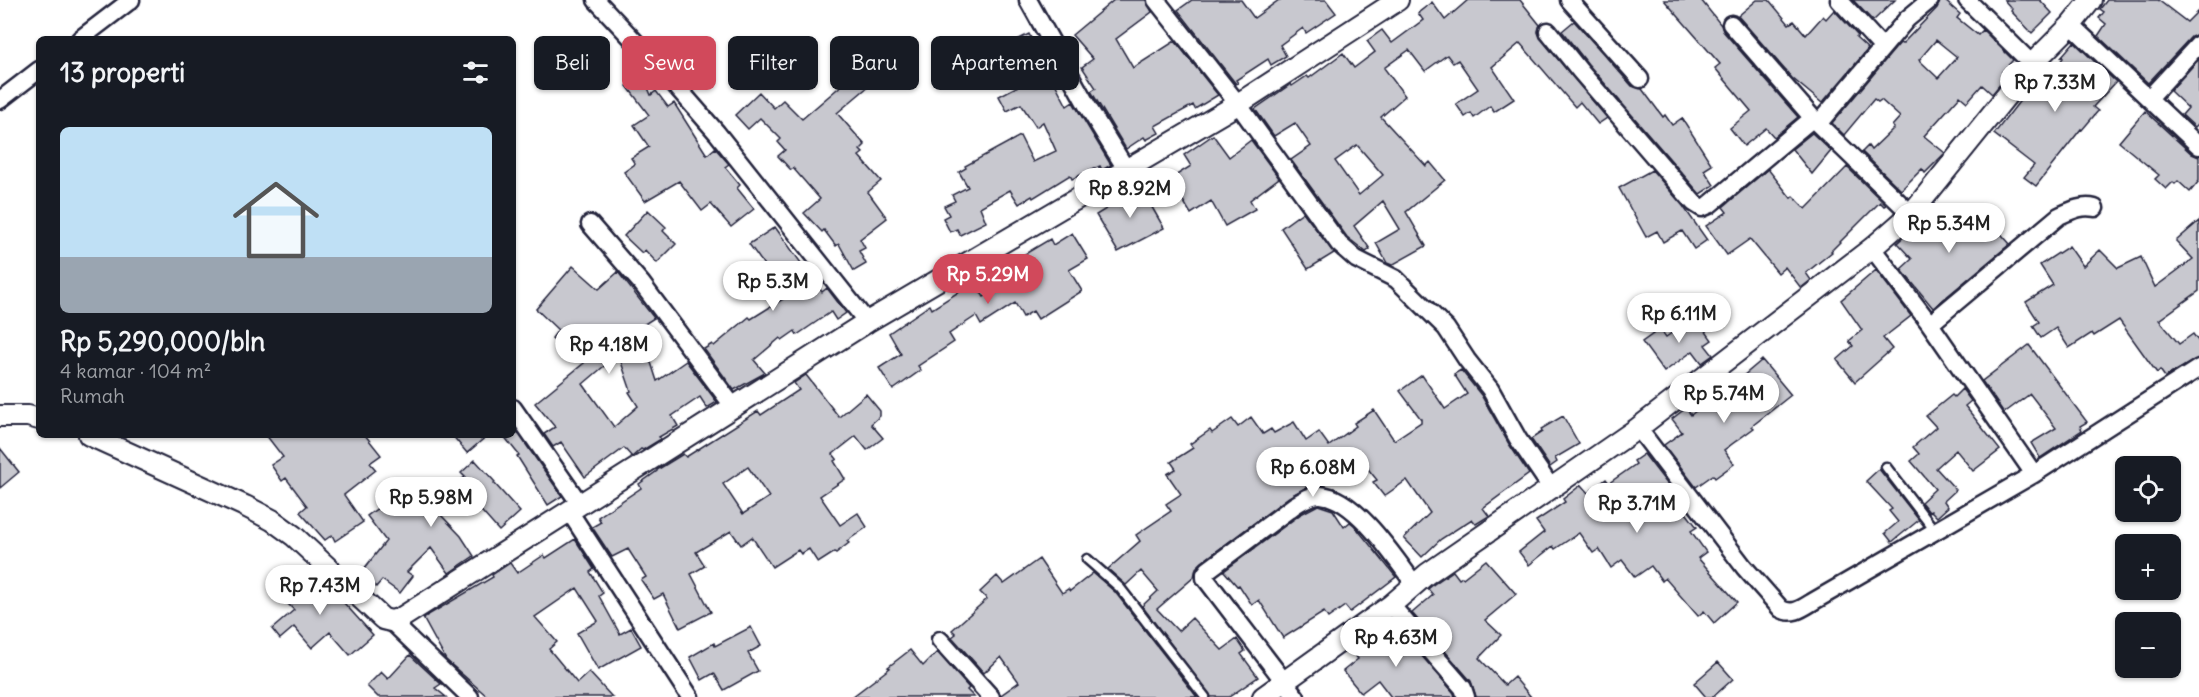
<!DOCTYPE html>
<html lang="id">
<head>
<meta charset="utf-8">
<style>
	:root { --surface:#171b24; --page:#242831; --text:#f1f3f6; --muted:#9ea1a6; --accent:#d1495b }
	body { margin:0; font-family:Delius,sans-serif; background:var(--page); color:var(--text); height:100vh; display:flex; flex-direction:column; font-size:22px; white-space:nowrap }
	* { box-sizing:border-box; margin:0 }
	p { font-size:20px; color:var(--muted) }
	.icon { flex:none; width:33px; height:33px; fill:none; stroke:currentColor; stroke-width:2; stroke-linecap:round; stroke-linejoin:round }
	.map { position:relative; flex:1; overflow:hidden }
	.drawer { position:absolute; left:36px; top:36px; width:480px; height:402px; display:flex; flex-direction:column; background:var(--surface); border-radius:9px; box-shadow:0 2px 4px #0004 }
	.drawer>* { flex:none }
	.guide { position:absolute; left:534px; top:36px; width:570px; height:54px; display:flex; gap:12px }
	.tools { position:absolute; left:2115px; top:456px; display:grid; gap:12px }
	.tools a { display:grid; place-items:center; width:66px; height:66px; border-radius:9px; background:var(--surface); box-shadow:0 2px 4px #0004; font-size:30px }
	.price { position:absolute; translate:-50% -51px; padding:0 14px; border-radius:21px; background:#fff; color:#222; font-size:20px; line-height:39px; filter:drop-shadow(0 2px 3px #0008) }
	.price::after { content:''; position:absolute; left:50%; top:36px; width:18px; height:14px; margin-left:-9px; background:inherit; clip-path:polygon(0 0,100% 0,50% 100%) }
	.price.current { background:var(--accent); color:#fff }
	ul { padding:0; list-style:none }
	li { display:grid; align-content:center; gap:12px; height:318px; padding:0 24px }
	li span { display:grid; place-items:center; height:186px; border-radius:9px; color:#555 }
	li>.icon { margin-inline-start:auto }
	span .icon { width:108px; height:108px; fill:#fffc; stroke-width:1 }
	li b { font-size:26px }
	h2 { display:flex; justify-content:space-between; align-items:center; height:72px; padding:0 24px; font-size:26px }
	.chip { padding:0 21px; border-radius:9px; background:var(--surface); box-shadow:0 2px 4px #0004; font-size:21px; line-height:54px }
	.chip.current { background:var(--accent); color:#fff }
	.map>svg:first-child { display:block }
	.building { fill:#c8c8cf; stroke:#22223b; stroke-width:1.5; fill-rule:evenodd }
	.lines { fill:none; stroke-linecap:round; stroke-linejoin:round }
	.service-casing { stroke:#22223b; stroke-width:13 }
	.minor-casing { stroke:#22223b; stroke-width:21 }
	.tertiary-casing { stroke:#22223b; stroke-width:24 }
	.service { stroke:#fff; stroke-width:8 }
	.minor { stroke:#fff; stroke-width:16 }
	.tertiary { stroke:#fff; stroke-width:20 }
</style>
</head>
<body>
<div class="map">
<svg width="2199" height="697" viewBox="0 0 2199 697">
	<rect width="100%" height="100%" fill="#fff"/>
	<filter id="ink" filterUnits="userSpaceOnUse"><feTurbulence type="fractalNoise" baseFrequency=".0167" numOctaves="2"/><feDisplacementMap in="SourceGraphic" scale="12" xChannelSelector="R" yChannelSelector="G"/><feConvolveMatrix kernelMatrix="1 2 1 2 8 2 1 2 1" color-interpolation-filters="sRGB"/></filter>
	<g filter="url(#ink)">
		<path class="building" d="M1114,0H1146L1152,12L1116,39L1133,68L1175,41L1218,95L1195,109L1193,105L1155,126L1159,133L1146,140L1144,137L1126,149L1091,91L1096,88L1082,67L1093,59L1072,35Z
			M1192,0H1241L1254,18L1279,0H1326L1336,13L1306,33L1303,28L1280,45L1286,56L1271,65L1268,59L1236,80L1238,83L1236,84L1178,10Z
			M1468,0H1520L1540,25L1538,32L1540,38L1607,118L1598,124L1580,102L1575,107L1520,43L1492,67L1514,99L1494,112L1490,106L1474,118L1471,113L1465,117L1456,104L1478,89L1458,60L1453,63L1447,55L1425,71L1409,50L1384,68L1405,96L1381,117L1426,166L1430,162L1445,180L1406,212L1426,246L1392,265L1387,263L1376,243L1400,229L1383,201L1354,226L1370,249L1366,252L1347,237L1291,160L1311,146L1295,123L1274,136L1255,109L1291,84L1292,86L1307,76L1309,78L1343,53L1354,68L1375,52L1367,41L1382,30L1392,43L1423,20L1418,13L1432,2L1445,20ZM1357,145L1383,175L1359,195L1335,161Z
			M1664,0H1701L1721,25L1723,31L1798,117L1774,137L1766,128L1744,146L1730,128L1751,111L1715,68L1720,64Z
			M1757,0H1769L1789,24L1794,21L1806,35L1823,16L1826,19L1834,10L1858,36L1856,38L1868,49L1822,103L1792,78L1738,16Z
			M1853,0H1895L1873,21Z
			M1941,0H1944L1960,14L1957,18L1978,35L1983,30L2013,60L2002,72L2007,76L1992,94L1982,85L1967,102L1960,96L1924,136L1945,153L1925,173L1922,169L1901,190L1862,152L1868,146L1871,150L1894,128L1892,126L1900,117L1881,100L1878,102L1874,99L1844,135L1832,123L1900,43L1902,44L1937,8ZM1936,40L1957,57L1938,78L1919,60Z
			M2004,0H2040L2052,13L2032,33L2011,11L2012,9Z
			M2107,0H2158L2187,22L2199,10V34L2191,37L2148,83L2098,36L2106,24L2099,18L2104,12L2100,9Z
			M1574,21L1632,86L1642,89L1663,117L1665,115L1672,125L1682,118L1712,165L1704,170L1714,185L1700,194L1588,64L1562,31Z
			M1029,34L1067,106L1073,102L1111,165L1102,170L1100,166L1072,179L1070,175L1033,198L1032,196L1019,204L1010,190L980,207L986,222L960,235L957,229L950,232L943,218L949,215L944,206L955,201L952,195L968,187L959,172L966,168L965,166L1020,136L1033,162L1056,151L1043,122L1036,127L1021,104L1007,111L999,96L1022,84L1003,47Z
			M2074,42L2116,82L2093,107L2098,111L2082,130L2081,129L2036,186L2024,177L2034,165L1994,134L2036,80L2041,85L2047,78L2056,86L2069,72L2060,62L2063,58L2061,57Z
			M2199,59V123L2195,127L2182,115L2188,108L2170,91Z
			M857,72L869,86L837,113L865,145L860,150L863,153L859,156L881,181L868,192L887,218L860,239L865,248L859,251L866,264L854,271L839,244L836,246L824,230L822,232L804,213L820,199L793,168L791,170L778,156L785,150L778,142L781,139L760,118L748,129L735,115L759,92L774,108L783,100L802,119Z
			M644,78L651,95L656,91L668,107L674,103L707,155L715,148L729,164L725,167L740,185L737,188L754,209L731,227L711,204L702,211L679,181L645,201L624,172L635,164L631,158L649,147L634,125L649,115L627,86Z
			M2145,111L2192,154L2199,157V181L2190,192L2178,181L2175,184L2173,182L2166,189L2155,179L2159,175L2119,142Z
			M1812,133L1831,151L1812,174L1792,149Z
			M1213,135L1229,157L1251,140L1279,178L1250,200L1255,209L1225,226L1211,201L1191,214L1170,179L1191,166L1184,155Z
			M1847,167L1886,205L1884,206L1880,202L1831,251L1832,252L1806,273L1811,280L1801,288L1785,267L1778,273L1750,239L1727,255L1706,226L1727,212L1723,207L1768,169L1791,198L1793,196L1806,209Z
			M1652,170L1683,206L1707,240L1694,249L1682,231L1663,242L1657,231L1646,237L1619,188Z
			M1138,183L1164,228L1118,252L1096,215L1122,199L1119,194Z
			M648,210L666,227L663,231L676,244L657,263L645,250L642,253L624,236Z
			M1930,210L1953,234L1980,210L2010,244L1933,308L1901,269L1912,259L1897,243L1919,223Z
			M1303,212L1334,253L1308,269L1281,228Z
			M2199,221V291L2159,320L2179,344L2193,334L2199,342V358L2165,377L2160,370L2157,373L2119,320L2094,336L2092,333L2069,348L2056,328L2041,338L2033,326L2039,322L2026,302L2053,285L2040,265L2069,246L2083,266L2100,250L2118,268L2141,257L2155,287L2193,259L2176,241Z
			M775,227L822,292L827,288L846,313L836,320L831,312L797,335L795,331L782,340L780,338L754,360L765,373L734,390L704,349L712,344L714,346L749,317L751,319L783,299L761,267L764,265L749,244Z
			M1072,233L1088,259L1069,270L1082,291L1038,319L1033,311L1023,317L1015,303L981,325L976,316L949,334L954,342L918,366L921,370L893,390L879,368L901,354L889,333L930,305L932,309L974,282L984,297L1007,282L998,267L1013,258L1015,260L1050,239L1053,245Z
			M573,266L599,289L618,272L654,318L635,330L642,355L648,353L657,381L686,361L717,402L707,408L700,397L672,416L678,426L659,437L661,439L643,450L641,449L632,457L624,448L585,477L561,442L553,447L544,434L555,427L535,403L584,363L552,338L558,330L536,309ZM619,356L631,391L629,392L638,406L614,427L583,384L603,367Z
			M1876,270L1911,316L1883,338L1892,349L1855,382L1837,360L1853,346L1849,341L1862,330L1841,300Z
			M1695,316L1712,340L1705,345L1713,355L1702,363L1693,351L1664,372L1642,342L1660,329L1666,337Z
			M2029,345L2087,422L2080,426L2082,430L2040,458L2031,443L2056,428L2030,394L2004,413L1982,381Z
			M1762,360L1791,395L1752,426L1754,428L1724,450L1734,464L1715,478L1713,475L1696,487L1664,445L1682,432L1672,419L1686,408L1691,415L1709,400L1711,403L1743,379L1742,377Z
			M1461,370L1481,395L1509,444L1529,474L1483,508L1489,516L1476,524L1472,519L1441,539L1422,557L1404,538L1430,513L1407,480L1384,496L1373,482L1377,480L1360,459L1322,485L1307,487L1289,497L1202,562L1196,568L1194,577L1157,609L1178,631L1192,618L1222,650L1237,639L1245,651L1241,654L1258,677L1229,697H1211L1142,606L1158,591L1141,571L1126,585L1108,569L1140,541L1136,535L1171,511L1166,504L1181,494L1167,474L1176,469L1171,462L1193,448L1190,444L1210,430L1212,433L1232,419L1238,427L1251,417L1263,434L1271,429L1274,433L1294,422L1306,441L1319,432L1329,446L1356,426L1354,423L1374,410L1394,440L1421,422V419L1400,391L1422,375L1445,409L1467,394L1454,374Z
			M806,375L839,417L866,394L880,411V416L871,424L883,438L867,450L856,436L833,454L837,459L834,461L845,479L820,496L840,525L858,513L867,527L847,541L849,543L836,553L835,552L818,563L809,549L801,554L798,550L772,567L752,537L741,545L731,531L696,552L705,566L691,574L711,612L680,628L663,594L654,599L641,580L646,577L628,549L612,557L592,527L601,522L598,517L641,488L639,484L657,471V470L683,454L686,457L758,411L761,415L799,390L794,383ZM748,467L769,497L743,514L723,484Z
			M1962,389L1971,401L1965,406L2000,450L1973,471L1956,450L1936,468L1956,490L1944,501L1948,507L1937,517L1931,511L1929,512L1921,502L1935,489L1911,461L1919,454L1913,447L1936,427L1926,416L1952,395L1954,397Z
			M1563,416L1579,444L1555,458L1557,462L1550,467L1531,439L1542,432L1541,429Z
			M513,426L562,496L548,505L517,456L519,455L503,435H513Z
			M266,435H365L381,455L370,463L376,470L344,495L363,522L335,541L332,535L325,540L300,512L307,506L286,478L282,481L271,465L283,457Z
			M452,435H488L467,453Z
			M0,448L19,472L0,488Z
			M1644,454L1685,507L1683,509L1697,527L1691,531L1706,552L1698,558L1737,602L1714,623L1704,611L1698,616L1665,578L1662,581L1651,566L1635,577L1622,560L1611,568L1599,549L1593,553L1579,533L1555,549L1553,546L1529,565L1519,552L1544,532L1536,521L1565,502L1563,499L1581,485L1588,493L1606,479L1609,483L1636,464L1634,461Z
			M475,460L495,482L494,483L520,512L499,531L467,495L441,515L461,536L474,556L449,573L431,548L407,572L413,576L400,593L382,580L376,587L360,574L386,541L367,516L408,486L425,507L465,477L461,473Z
			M1879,469L1919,520L1892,542L1885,533L1898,522L1889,511L1892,509L1866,481Z
			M1318,505L1333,510L1344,527L1350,522L1354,525L1396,577L1350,612L1345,606L1328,618L1324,612L1283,638L1259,600L1252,605L1239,585L1237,586L1224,571L1301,514Z
			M575,539L594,569L590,572L603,593L599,596L620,634L631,628L641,646L598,670L577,633L598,621L577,588L535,617L557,642L549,649L577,683L589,672L612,697H488L446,660L423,618L493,577L492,575L510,563L517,573L544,555L546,558Z
			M1039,559L1062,593L1068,589L1070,591L1093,573L1115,592L1197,697H1001V695L1019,682L1001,657L984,673L952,637L956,634L952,630L987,599L980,592L997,576L1004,584Z
			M1486,560L1516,594L1485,620L1501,635L1479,658L1505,685L1514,677L1531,697H1476L1471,681L1412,613L1433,595L1428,589L1434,584L1453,571L1459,579L1462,577L1463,578Z
			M306,571L330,597L335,593L373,635L350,655L330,632L312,648L294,627L280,639L272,629L294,610L279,595Z
			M1394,624L1454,693L1455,697H1391L1378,680L1361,693L1343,671L1358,659L1350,649L1362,640L1369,648Z
			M751,627L761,646L748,653L758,671L724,690L714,673L702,680L690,657L714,643L715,646Z
			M910,650L923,666L937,652L969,688L967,690L974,697H852L890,668L888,667Z
			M410,655L441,684L435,688L446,697H378L367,686L381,672L388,679Z
			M1718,662L1733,679L1713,697H1706L1694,683Z"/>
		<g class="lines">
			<defs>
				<path id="service" d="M1886,467L1935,531
					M1087,559L1120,588L1205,697"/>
				<path id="minor" d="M596,0L670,79L717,133L867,322
					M1028,0L1089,109L1126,169
					M1156,0L1238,104L1339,244L1356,259L1396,279L1446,328L1467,360L1490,389L1518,439L1552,489
					M1569,0L1640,79
					M1839,0L1882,47
					M1967,0L2032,64
					M1731,24L1818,124L1911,214
					M2071,25L2199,146
					M1548,31L1580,71L1694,203L1702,208L1709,205L1813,118
					M80,39L131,0
					M2149,98L2199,44
					M0,100L39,70
					M1818,124L1907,19L1930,0
					M590,224L642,284L733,406
					M1872,248L1930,324L2034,474
					M1930,324L2059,216C2072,210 2082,205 2095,208
					M513,408L580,504
					M1638,428L1744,567L1781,609C1793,616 1804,607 1814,601L2034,474L2199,368
					M569,511L690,697
					M1391,605L1463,688L1466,697
					M391,621L470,697
					M940,640L991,697
					M1296,697L1205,578V574L1208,570L1295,505C1302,501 1311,494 1321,495C1356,498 1395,558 1415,585"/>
				<path id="tertiary" d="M0,416H28L39,419
					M89,435L245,506L272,520L294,536L383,619L391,621L401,618L867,322L1238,104L1398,0
					M1263,697L1391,605L1427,574L1638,428L1872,248L1911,214L2032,64L2071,25L2091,0"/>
			</defs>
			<use href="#service" class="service-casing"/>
			<use href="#minor" class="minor-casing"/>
			<use href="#tertiary" class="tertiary-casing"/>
			<use href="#service" class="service"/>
			<use href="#minor" class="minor"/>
			<use href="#tertiary" class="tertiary"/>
		</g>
	</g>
</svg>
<div class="tools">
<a><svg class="icon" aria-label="locate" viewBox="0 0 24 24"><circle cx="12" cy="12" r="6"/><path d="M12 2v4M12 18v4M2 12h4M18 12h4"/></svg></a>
<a>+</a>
<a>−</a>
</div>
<b class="price" style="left:2055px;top:113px">Rp 7.33M</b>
<b class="price" style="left:1130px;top:219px">Rp 8.92M</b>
<b class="price" style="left:1949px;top:254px">Rp 5.34M</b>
<b class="price current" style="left:988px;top:305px">Rp 5.29M</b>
<b class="price" style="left:773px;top:312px">Rp 5.3M</b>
<b class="price" style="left:1679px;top:344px">Rp 6.11M</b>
<b class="price" style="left:609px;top:375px">Rp 4.18M</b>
<b class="price" style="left:1724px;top:424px">Rp 5.74M</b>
<b class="price" style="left:1313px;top:498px">Rp 6.08M</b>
<b class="price" style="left:431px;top:528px">Rp 5.98M</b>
<b class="price" style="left:1637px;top:534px">Rp 3.71M</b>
<b class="price" style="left:320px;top:616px">Rp 7.43M</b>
<b class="price" style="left:1396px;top:668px">Rp 4.63M</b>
<div class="guide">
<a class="chip">Beli</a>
<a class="chip current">Sewa</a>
<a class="chip">Filter</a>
<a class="chip">Baru</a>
<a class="chip">Apartemen</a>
</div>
<section class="drawer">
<h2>13 properti<svg class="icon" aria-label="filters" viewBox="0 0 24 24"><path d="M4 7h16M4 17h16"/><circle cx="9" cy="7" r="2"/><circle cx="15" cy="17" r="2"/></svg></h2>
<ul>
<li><span style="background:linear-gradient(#bfe0f5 70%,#9aa5b1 0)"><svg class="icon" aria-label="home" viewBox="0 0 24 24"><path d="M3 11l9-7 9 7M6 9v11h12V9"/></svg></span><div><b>Rp 5,290,000/bln</b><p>4 kamar · 104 m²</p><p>Rumah</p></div></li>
</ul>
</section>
</div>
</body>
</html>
